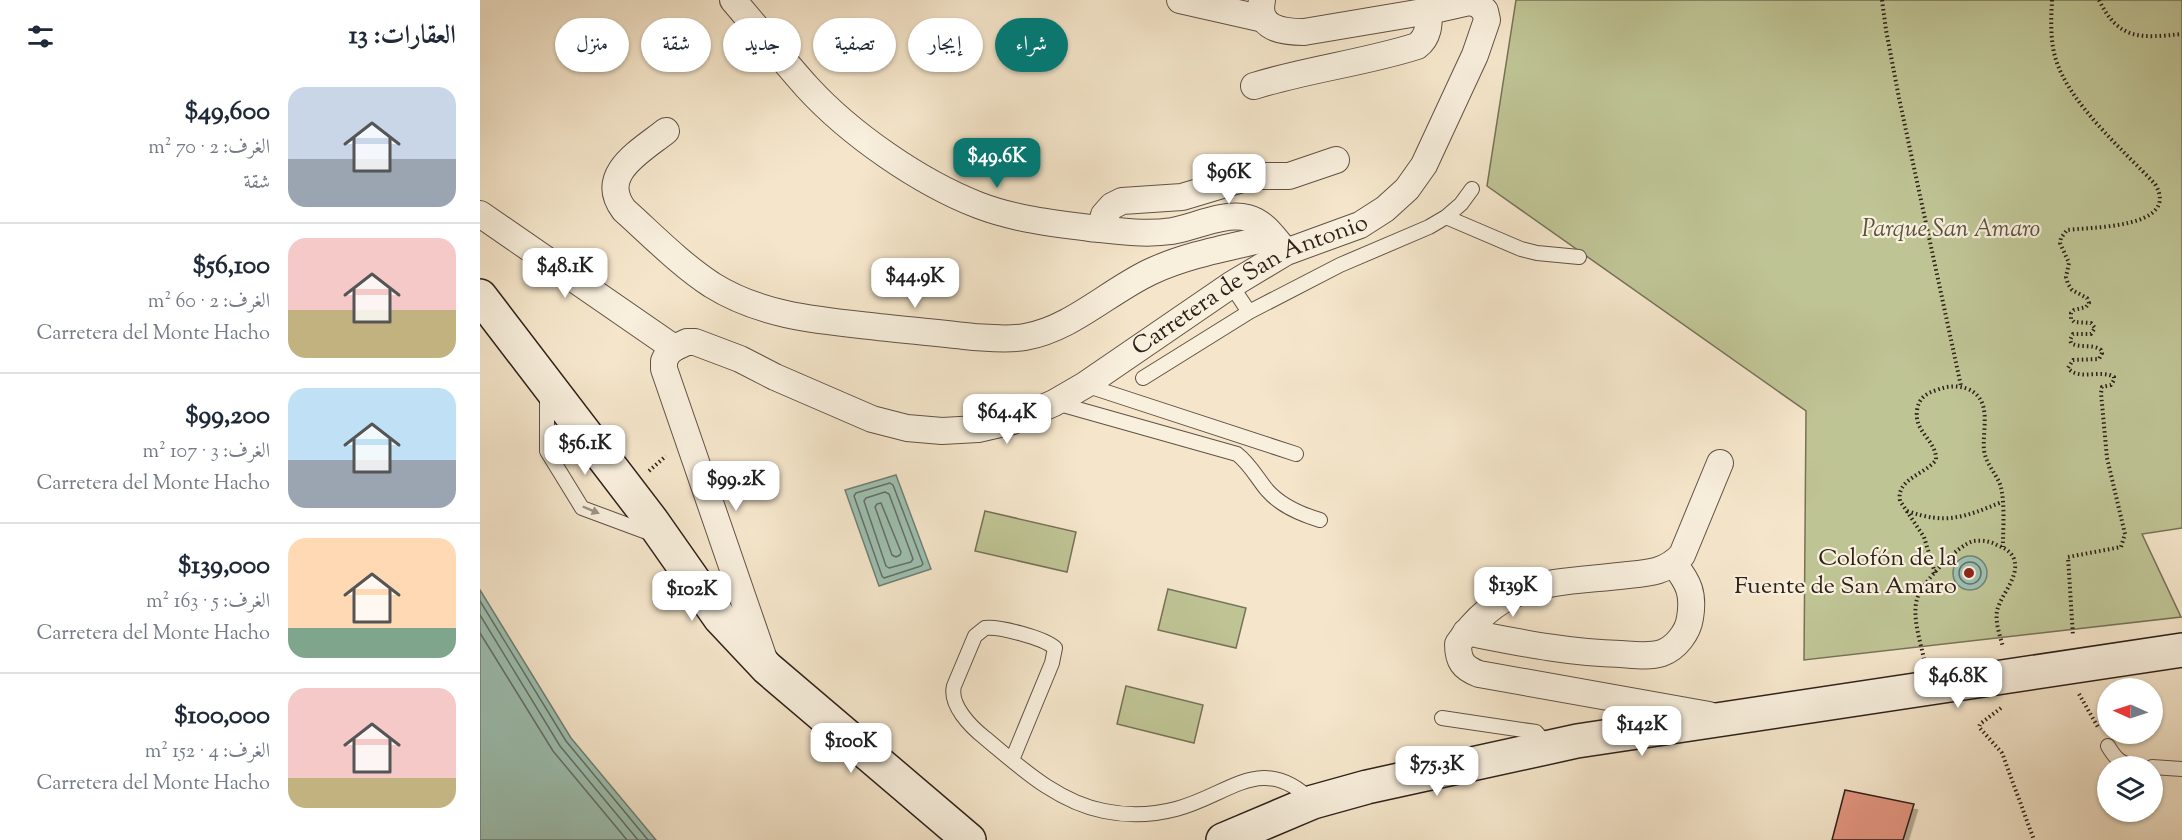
<!DOCTYPE html>
<html lang="ar">
<head>
<meta charset="utf-8">
<style>
	:root { --surface:#fff; --page:#f6f6f7; --text:#1f2937; --muted:#747a83; --line:#e0e1e3; --accent:#0f766e }
	body { margin:0; font-family:"Sorts Mill Goudy",Amiri,serif; background:var(--page); color:var(--text); direction:rtl; height:100vh; display:flex; flex-direction:column; font-size:22px; white-space:nowrap }
	* { box-sizing:border-box; margin:0 }
	p { font-size:20px; color:var(--muted) }
	.icon { flex:none; width:33px; height:33px; fill:none; stroke:currentColor; stroke-width:2; stroke-linecap:round; stroke-linejoin:round }
	.map { position:relative; flex:1; overflow:hidden; direction:ltr }
	.sheet { display:flex; flex-direction:column; background:var(--surface); width:480px }
	.sheet>* { flex:none }
	.guide { position:absolute; left:18px; top:18px; width:570px; height:54px; direction:rtl; display:flex; gap:12px }
	.needle { width:39px; rotate:273deg }
	.controls { position:absolute; left:1617px; top:678px; display:grid; gap:12px }
	.controls a { display:grid; place-items:center; width:66px; height:66px; border-radius:50%; background:var(--surface); box-shadow:0 2px 4px #0004; font-size:30px }
	.price { position:absolute; translate:-50% -51px; padding:0 14px; border-radius:12px; background:#fff; color:#222; font-size:20px; line-height:39px; filter:drop-shadow(0 2px 3px #0008) }
	.price::after { content:''; position:absolute; left:50%; top:36px; width:18px; height:14px; margin-left:-9px; background:inherit; clip-path:polygon(0 0,100% 0,50% 100%) }
	.price.active { background:var(--accent); color:#fff }
	ul { padding:0; list-style:none }
	li { display:flex; align-items:center; gap:18px; height:150px; padding:0 24px }
	li+li { border-top:2px solid var(--line) }
	li span { display:grid; place-items:center; flex:none; width:168px; height:120px; border-radius:18px; color:#555 }
	li>.icon { margin-inline-start:auto }
	span .icon { width:72px; height:72px; fill:#fffc; stroke-width:1 }
	li b { font-size:26px }
	h2 { display:flex; justify-content:space-between; align-items:center; height:72px; padding:0 24px; font-size:26px }
	.chip { padding:0 21px; border-radius:27px; background:var(--surface); box-shadow:0 2px 4px #0004; font-size:21px; line-height:54px }
	.chip.active { background:var(--accent); color:#fff }
	main { display:flex; flex:1; min-height:0 }
	.map>svg:first-child { display:block }
	.green { fill:#bfc495; stroke:#767258; stroke-width:1.5 }
	.water { fill:#9dc0b1; stroke:#718075; stroke-width:1.5 }
	.lines { fill:none; stroke-linecap:round; stroke-linejoin:round }
	.shore { stroke:#667066; stroke-width:1.5 }
	.building { fill:#e2957f; stroke:#2e201a; stroke-width:1.5; filter:url(#shadow) }
	.lane-casing { stroke:#605246; stroke-width:16 }
	.street-casing { stroke:#605246; stroke-width:28 }
	.secondary-casing { stroke:#2e201a; stroke-width:36 }
	.path { stroke:#2e201a; stroke-width:4; stroke-dasharray:1.5 3; stroke-linecap:butt }
	.lane { stroke:#f8efdd; stroke-width:14 }
	.street { stroke:#f8efdd; stroke-width:26 }
	.secondary { stroke:#f8efdd; stroke-width:33 }
	.oneway { fill:#9d9285 }
	.poi-dot { fill:#8f2418; stroke:#f8efdd; stroke-width:2 }
	.labels { text-anchor:middle; dominant-baseline:central; stroke-width:4.5; stroke-linejoin:round; paint-order:stroke }
	.park-label { font-size:24px; font-style:italic; fill:#5a513f; stroke:#f8efdd }
	.street-label { font-size:24px; fill:#2e201a; stroke:#f8efdd }
	.poi-label { font-size:24px; fill:#2e201a; stroke:#f8efdd; text-anchor:end }
</style>
</head>
<body>
<main>
<div class="map">
<svg width="1702" height="840" viewBox="0 0 1702 840">
	<defs>
		<filter id="shadow"><feDropShadow dx="3.5" dy="6" stdDeviation="0" flood-color="#0004"/></filter>
	</defs>
	<rect width="100%" height="100%" fill="#f5e6cb"/>
	<filter id="stains"><feTurbulence type="fractalNoise" baseFrequency=".00333" numOctaves="4"/><feColorMatrix values="0 0 0 0 .2 0 0 0 0 .09 0 0 0 0 .02 0 0 0 .5 -.17"/></filter>
	<radialGradient id="worn" r=".72"><stop offset=".6" stop-color="#630" stop-opacity="0"/><stop offset="1" stop-color="#630" stop-opacity=".3"/></radialGradient>
	<path class="green" d="M1036,0H1702V528L1662,534L1701,617L1324,660L1326,411L1007,186Z
		M505,511L596,532L587,572L495,551Z
		M688,589L766,608L756,648L678,630Z
		M646,686L723,705L714,743L637,724Z"/>
	<path class="water" d="M416,475L451,569L399,586L365,490Z
		M1473 573a17 17 0 1 1 34 0a17 17 0 1 1-34 0Z
		M0,590L91,738L176,840H0Z"/>
	<g class="lines">
		<path class="shore" d="M410,483L413,485L443,564L441,566L404,578L402,576L374,496L376,493Z
			M405,492L409,494L433,559L431,562L409,568L406,566L384,501L386,498Z
			M401,503L421,552L420,555L416,557L412,555L395,507L397,504Z
			M1479 573a11 11 0 1 1 22 0a11 11 0 1 1-22 0Z
			M0,601L86,741L168,840
			M0,615L80,746L158,840
			M0,633L73,751L147,840"/>
	</g>
	<path class="building" d="M1365,790L1434,804L1423,840H1352Z"/>
	<g class="lines">
		<defs>
			<path id="lane" d="M966,217L1041,249L1057,253L1099,257
				M751,285L769,312
				M663,378L769,312L860,265L949,227L966,217L981,204L992,189
				M605,385L816,454
				M67,393V451L102,508L172,534
				M576,403L757,454C770,464 777,478 787,490C801,506 820,514 840,520
				M962,718L1056,732L1067,745
				M1628,746C1635,758 1641,765 1656,766
				M532,760L572,663L575,648C564,638 519,626 505,628L495,636L474,686C469,705 491,727 505,738C540,767 577,802 624,811C648,816 673,815 696,809C750,795 782,751 833,802
				M1672,767L1702,769"/>
			<g id="street">
				<path d="M253,0C278,29 302,59 327,87C370,134 439,182 498,205C534,219 572,223 610,228C637,231 665,235 692,231C715,227 744,212 768,218C783,222 792,235 802,247"/>
				<path d="M700,0L784,19"/>
				<path d="M774,86C828,69 884,63 937,46C949,37 949,24 949,11"/>
				<path d="M186,131C161,151 117,174 144,210C173,236 200,264 232,285C280,315 334,320 390,326C424,330 459,333 494,337C511,338 528,340 545,337C591,329 628,292 670,272C708,254 752,247 793,237"/>
				<path d="M0,214L194,348"/>
				<path d="M620,229L624,215L632,206L642,201L702,197L772,176H809L856,160"/>
				<path d="M986,632C1037,642 1088,653 1141,654C1155,655 1169,657 1182,653C1196,648 1208,632 1210,618C1214,594 1209,583 1194,564"/>
				<path id="s1" d="M285,662L184,369V361L188,353L194,348L207,342H215L260,359L295,377L392,419L427,428L462,431L498,429L533,421L574,403L605,385L751,285L806,252L880,225L905,209L927,189L944,165L995,55L1007,20L1005,11L998,4L989,2L949,11L824,32C803,32 776,29 782,0"/>
				<path d="M1229,715L999,674C983,668 978,661 978,644C1023,577 1075,584 1148,575C1169,573 1186,572 1202,555L1240,463"/>
			</g>
			<path id="secondary" d="M0,296L172,521L240,618L287,668L489,840
				M743,840L833,802L887,787L1097,741L1702,650"/>
		</defs>
		<use href="#lane" class="lane-casing"/>
		<use href="#street" class="street-casing"/>
		<use href="#secondary" class="secondary-casing"/>
		<path class="path" d="M1402,0L1406,30L1419,98L1481,386
			M1572,0C1571,20 1570,41 1576,60C1590,104 1643,150 1675,184C1702,229 1608,227 1587,230L1581,238L1580,243L1589,263L1586,277L1588,284L1592,290L1607,298L1609,303L1606,307L1594,310L1591,313V319L1594,322L1611,323L1615,328L1611,334H1593L1590,340L1591,343C1600,349 1612,343 1621,350L1622,353L1619,359L1593,360L1588,368C1598,381 1621,369 1634,377V380L1631,385L1622,387L1621,393L1627,458L1645,534L1641,547L1588,557L1593,636
			M1619,0C1639,41 1661,38 1702,34
			M169,471L186,456
			M1427,511C1467,525 1484,517 1522,502
			M1455,573L1444,537L1420,501C1416,479 1444,475 1456,460C1457,441 1434,432 1437,411C1438,399 1446,393 1457,390C1467,386 1477,385 1488,389C1513,400 1502,429 1504,450C1506,465 1517,474 1521,487C1525,506 1523,528 1523,547
			M1444,659C1440,640 1432,617 1437,599C1441,584 1478,544 1494,541C1502,540 1510,541 1517,545C1524,548 1531,551 1534,559C1540,577 1521,594 1517,611C1515,622 1520,636 1523,647
			M1599,694L1619,729
			M1521,708L1500,724L1499,727L1522,753L1554,840"/>
		<use href="#lane" class="lane"/>
		<use href="#street" class="street"/>
		<use href="#secondary" class="secondary"/>
	</g>
	<defs><path id="oneway-solid" d="M-6-.8H1V-3.2L6.5 0L1 3.2V.8H-6Z" transform="scale(1.5)"/></defs>
	<use class="oneway" href="#oneway-solid" transform="translate(111 510) rotate(23)"/>
	<circle class="poi-dot" cx="1489" cy="573" r="6"/>
	<g class="labels">
		<g class="park-label">
			<text x="1471" y="230">Parque San Amaro</text>
		</g>
		<g class="street-label">
			<text stroke="none"><textPath href="#s1" startOffset="968">Carretera de San Antonio</textPath></text>
		</g>
		<g class="poi-label">
			<text x="1477" y="559">Colofón de la<tspan x="1477" dy="28">Fuente de San Amaro</tspan></text>
		</g>
	</g>
	<rect width="100%" height="100%" filter="url(#stains)"/>
	<rect width="100%" height="100%" fill="url(#worn)"/>
</svg>
<div class="controls">
<a><svg class="needle" viewBox="-14 -14 28 28"><path d="M0-13l5 13h-10z" fill="#e53935"/><path d="M0 13l5-13h-10z" fill="#747a83"/></svg></a>
<a><svg class="icon" aria-label="layers" viewBox="0 0 24 24"><path d="M12 4l9 5-9 5-9-5zM3 14l9 5 9-5"/></svg></a>
</div>
<b class="price active" style="left:517px;top:189px">$49.6K</b>
<b class="price" style="left:749px;top:205px">$96K</b>
<b class="price" style="left:85px;top:299px">$48.1K</b>
<b class="price" style="left:435px;top:309px">$44.9K</b>
<b class="price" style="left:527px;top:445px">$64.4K</b>
<b class="price" style="left:105px;top:476px">$56.1K</b>
<b class="price" style="left:256px;top:512px">$99.2K</b>
<b class="price" style="left:1033px;top:618px">$139K</b>
<b class="price" style="left:212px;top:622px">$102K</b>
<b class="price" style="left:1478px;top:709px">$46.8K</b>
<b class="price" style="left:1162px;top:757px">$142K</b>
<b class="price" style="left:371px;top:774px">$100K</b>
<b class="price" style="left:957px;top:797px">$75.3K</b>
<div class="guide">
<a class="chip active">شراء</a>
<a class="chip">إيجار</a>
<a class="chip">تصفية</a>
<a class="chip">جديد</a>
<a class="chip">شقة</a>
<a class="chip">منزل</a>
</div>
</div>
<section class="sheet">
<h2>العقارات: 13<svg class="icon" aria-label="filters" viewBox="0 0 24 24"><path d="M4 7h16M4 17h16"/><circle cx="9" cy="7" r="2"/><circle cx="15" cy="17" r="2"/></svg></h2>
<ul>
<li><span style="background:linear-gradient(#c9d6e8 60%,#9aa5b1 0)"><svg class="icon" aria-label="home" viewBox="0 0 24 24"><path d="M3 11l9-7 9 7M6 9v11h12V9"/></svg></span><div><b>$49,600</b><p>الغرف: 2 · 70 m²</p><p>شقة</p></div></li>
<li><span style="background:linear-gradient(#f6c9c9 60%,#c2b280 0)"><svg class="icon" aria-label="home" viewBox="0 0 24 24"><path d="M3 11l9-7 9 7M6 9v11h12V9"/></svg></span><div><b>$56,100</b><p>الغرف: 2 · 60 m²</p><p>Carretera del Monte Hacho</p></div></li>
<li><span style="background:linear-gradient(#bfe0f5 60%,#9aa5b1 0)"><svg class="icon" aria-label="home" viewBox="0 0 24 24"><path d="M3 11l9-7 9 7M6 9v11h12V9"/></svg></span><div><b>$99,200</b><p>الغرف: 3 · 107 m²</p><p>Carretera del Monte Hacho</p></div></li>
<li><span style="background:linear-gradient(#ffd9b3 75%,#7fa58c 0)"><svg class="icon" aria-label="home" viewBox="0 0 24 24"><path d="M3 11l9-7 9 7M6 9v11h12V9"/></svg></span><div><b>$139,000</b><p>الغرف: 5 · 163 m²</p><p>Carretera del Monte Hacho</p></div></li>
<li><span style="background:linear-gradient(#f6c9c9 75%,#c2b280 0)"><svg class="icon" aria-label="home" viewBox="0 0 24 24"><path d="M3 11l9-7 9 7M6 9v11h12V9"/></svg></span><div><b>$100,000</b><p>الغرف: 4 · 152 m²</p><p>Carretera del Monte Hacho</p></div></li>
</ul>
</section>
</main>
</body>
</html>
